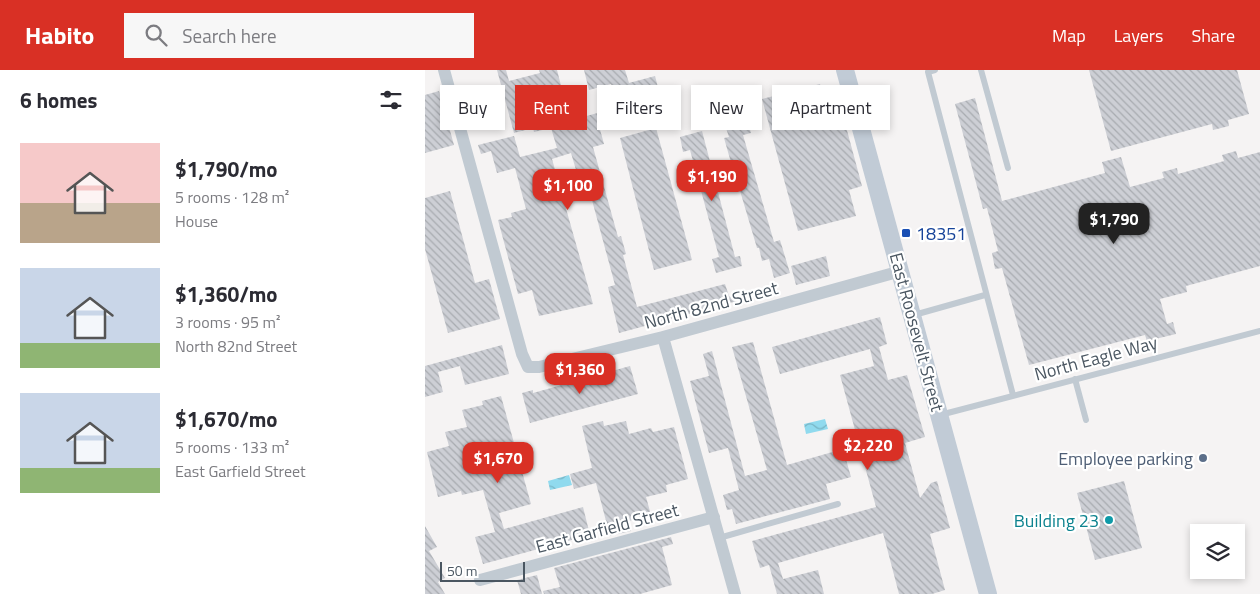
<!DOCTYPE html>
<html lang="en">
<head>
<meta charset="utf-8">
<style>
	:root { --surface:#fff; --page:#f7f7f7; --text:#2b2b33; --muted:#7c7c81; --accent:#d93025 }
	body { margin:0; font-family:"Titillium Web",sans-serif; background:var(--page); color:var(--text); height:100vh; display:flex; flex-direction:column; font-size:19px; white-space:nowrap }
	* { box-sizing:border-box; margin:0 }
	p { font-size:16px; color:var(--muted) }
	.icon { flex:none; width:28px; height:28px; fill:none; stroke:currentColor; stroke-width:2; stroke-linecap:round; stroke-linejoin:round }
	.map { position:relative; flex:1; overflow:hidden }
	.side { display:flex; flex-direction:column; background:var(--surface); width:425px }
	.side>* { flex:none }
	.hud { position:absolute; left:15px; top:15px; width:475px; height:45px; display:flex; gap:10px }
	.tools { position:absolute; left:765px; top:454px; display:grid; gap:10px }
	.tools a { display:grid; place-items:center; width:55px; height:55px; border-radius:0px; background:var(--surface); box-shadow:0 2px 8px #0003; font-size:25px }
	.scale { position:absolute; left:15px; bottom:12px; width:85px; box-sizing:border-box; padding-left:5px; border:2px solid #4a5661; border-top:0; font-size:14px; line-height:18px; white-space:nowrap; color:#4a5661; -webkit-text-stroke:4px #fff; paint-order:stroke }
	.price { position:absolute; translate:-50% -42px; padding:0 11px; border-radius:10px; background:var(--accent); color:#fff; font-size:16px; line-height:32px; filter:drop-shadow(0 1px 2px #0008) }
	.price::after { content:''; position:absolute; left:50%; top:30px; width:15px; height:11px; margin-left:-8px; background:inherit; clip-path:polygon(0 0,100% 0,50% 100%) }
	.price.selected { background:#222; color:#fff }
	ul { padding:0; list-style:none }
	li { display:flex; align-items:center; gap:15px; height:125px; padding:0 20px }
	li span { display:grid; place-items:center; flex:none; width:140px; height:100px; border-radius:0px; color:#555 }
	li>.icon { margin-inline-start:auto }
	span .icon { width:60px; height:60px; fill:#fffc; stroke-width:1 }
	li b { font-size:21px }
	h2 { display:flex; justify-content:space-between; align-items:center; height:60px; padding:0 20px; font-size:21px }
	.tag { padding:0 18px; border-radius:0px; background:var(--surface); box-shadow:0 2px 8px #0003; font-size:18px; line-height:45px }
	.tag.selected { background:var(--accent); color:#fff }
	header { display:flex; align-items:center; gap:30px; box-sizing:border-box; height:70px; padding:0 25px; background:var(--accent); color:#fff }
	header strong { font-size:24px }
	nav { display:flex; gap:28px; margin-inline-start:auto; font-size:18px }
	.search { width:350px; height:45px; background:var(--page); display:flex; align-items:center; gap:12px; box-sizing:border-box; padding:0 18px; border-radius:0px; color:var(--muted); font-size:19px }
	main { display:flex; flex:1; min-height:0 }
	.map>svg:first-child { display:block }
	.water { fill:url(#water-waves) }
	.building { fill:url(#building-back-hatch) }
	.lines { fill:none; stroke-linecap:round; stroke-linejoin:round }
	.lane { stroke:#c1cad2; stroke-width:6 }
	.street { stroke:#c1cad2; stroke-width:12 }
	.secondary { stroke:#c1cbd6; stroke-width:18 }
	.transit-dot { fill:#1a4fb4; stroke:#fff; stroke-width:2 }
	.service-dot { fill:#5c6f8a; stroke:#fff; stroke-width:2 }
	.culture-dot { fill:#0f9aa8; stroke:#fff; stroke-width:2 }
	.labels { text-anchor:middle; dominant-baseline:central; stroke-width:4.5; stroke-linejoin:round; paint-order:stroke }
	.transit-label { font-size:18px; fill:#164399; stroke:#fff; text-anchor:start }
	.street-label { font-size:18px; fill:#4a5661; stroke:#fff }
	.service-label { font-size:18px; fill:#4e5e75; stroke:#fff; text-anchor:end }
	.culture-label { font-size:18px; fill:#0d838f; stroke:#fff; text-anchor:end }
</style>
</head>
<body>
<header>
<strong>Habito</strong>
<div class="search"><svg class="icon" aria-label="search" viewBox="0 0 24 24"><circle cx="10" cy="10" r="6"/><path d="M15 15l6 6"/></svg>Search here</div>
<nav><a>Map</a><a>Layers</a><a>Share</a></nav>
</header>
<main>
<section class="side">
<h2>6 homes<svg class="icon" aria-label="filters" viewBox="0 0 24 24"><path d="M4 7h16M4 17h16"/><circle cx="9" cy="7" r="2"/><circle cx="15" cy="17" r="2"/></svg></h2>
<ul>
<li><span style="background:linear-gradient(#f6c9c9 60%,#b9a48a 0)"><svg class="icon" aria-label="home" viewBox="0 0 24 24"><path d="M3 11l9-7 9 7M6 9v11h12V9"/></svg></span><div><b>$1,790/mo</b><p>5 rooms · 128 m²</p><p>House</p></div></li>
<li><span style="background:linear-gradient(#c9d6e8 75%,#8fb573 0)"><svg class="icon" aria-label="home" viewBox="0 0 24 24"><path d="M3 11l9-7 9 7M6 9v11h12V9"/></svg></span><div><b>$1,360/mo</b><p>3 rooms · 95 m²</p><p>North 82nd Street</p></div></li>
<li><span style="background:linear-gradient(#c9d6e8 75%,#8fb573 0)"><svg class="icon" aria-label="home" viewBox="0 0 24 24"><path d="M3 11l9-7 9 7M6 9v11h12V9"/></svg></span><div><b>$1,670/mo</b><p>5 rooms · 133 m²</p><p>East Garfield Street</p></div></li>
</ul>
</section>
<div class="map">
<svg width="835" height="524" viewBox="0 0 835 524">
	<defs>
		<pattern id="water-waves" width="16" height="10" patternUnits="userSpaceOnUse" patternTransform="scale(1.25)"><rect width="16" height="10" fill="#90daee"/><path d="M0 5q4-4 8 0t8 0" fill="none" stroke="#78b4c4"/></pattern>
		<pattern id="building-back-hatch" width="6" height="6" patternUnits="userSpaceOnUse" patternTransform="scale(1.25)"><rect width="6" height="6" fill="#cdcfd5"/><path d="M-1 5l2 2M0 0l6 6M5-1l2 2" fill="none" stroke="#a8abb0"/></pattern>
	</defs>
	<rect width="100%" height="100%" fill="#f5f3f3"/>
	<path class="water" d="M400,349L403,359L381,364L379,354Z
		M144,405L147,415L125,420L123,411Z"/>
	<path class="building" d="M72,0H81L84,11L115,3L114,0H132L140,31L149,28L154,48L180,41L182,50L173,52L179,74L168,77L193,167L196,166L201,184L198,185L212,237L300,214L304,226L312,231L194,263L183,217L190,215L161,108L154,110L146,83L127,89L168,234L114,246L107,220L93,224L73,150L87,147L86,143L101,139L90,98L72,103L66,81L56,84L53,75L89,66L95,87L132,78L126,58L109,62L108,58L89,63Z
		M159,0H200L204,13L230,6L234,21L190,32L186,14L164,20Z
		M664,0H812L824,44L803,50L804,56L788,60L787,54L686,81Z
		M395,14L399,30L413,27L437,116L424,120L431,146L373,161L337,29Z
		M14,21L29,75L0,83V25Z
		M550,28L577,131L680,103L677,92L696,87L705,117L739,108L737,102L752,98L753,104L799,91L797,85L811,81L813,88L835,82V196L761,216L762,222L735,229L742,254L748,252L751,264L722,271L720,265L604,295L577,198L570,199L567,183L573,181L562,138L558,139L530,34Z
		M322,49L326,63L318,65L349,172L355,170L365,203L349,208L344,189L337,191L334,178H332L313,114L310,115L304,97L307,96L299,68L304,67L300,55Z
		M231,58L267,190L229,200L195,68Z
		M277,61L310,187L315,186L317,196L291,203L287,189L294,187L265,80L258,82L255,67Z
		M25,121L50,213L64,209L75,249L23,263L0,179V128Z
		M401,186L405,206L371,215L366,196Z
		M455,247L462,274L454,277L463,310L482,305L500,367L480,373L495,428L506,413L512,411L525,458L505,464L520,520L507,524H474L458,463L353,493L358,509L393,500L399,524H352L344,495L335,498L327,471L451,437L415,305L449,296L445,279L355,304L347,277Z
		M328,272L362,395L418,379L426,407L401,414L405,429L311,454L307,439L302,440L298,425L314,420L303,378L284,383L265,311L284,306L278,284L287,281L320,406L342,400L307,277Z
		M77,275L84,304L40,315L35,296L13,302L18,322L0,327V296Z
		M205,296L213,324L105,353L97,323L108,320V323Z
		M76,326L106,434L74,443L79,459L158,437L165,465L58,494L50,467L70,462L58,420L37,425L36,421L13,427L2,382L24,376L20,362L42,357L37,340L58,335L57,331Z
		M178,351L179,356L201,351L204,364L226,358L228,362L249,357L263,409L241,415L242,422L221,427L226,445L204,451L206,461L185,466L171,413L149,419L145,404L167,398L157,356Z
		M699,411L717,478L670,490L652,423Z
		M0,456L12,477L4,481L20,508L13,512L20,524H0Z
		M246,467L248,474L237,477L247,515L215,524H119L118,521L135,517L129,498Z
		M112,505L117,524H96L92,510Z"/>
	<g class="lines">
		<path class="lane" d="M510,0L503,2L588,325
			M556,0L583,98
			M489,245L560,225
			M650,309L661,350
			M515,345L835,261
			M294,468L413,434"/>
		<path class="street" d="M19,0L97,284L103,297H114L238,267L476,201
			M238,267L310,524
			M55,510L289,447"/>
		<path class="secondary" d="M420,0L563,524"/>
	</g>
	<rect class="transit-dot" x="476" y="158" width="10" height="10" rx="2.5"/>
	<circle class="service-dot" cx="778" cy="388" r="5"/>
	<circle class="culture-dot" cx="684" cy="450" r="5"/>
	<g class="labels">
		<g class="transit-label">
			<text x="491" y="163">18351</text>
		</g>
		<g class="street-label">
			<text transform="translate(286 235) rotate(-15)">North 82nd Street</text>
			<text transform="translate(492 262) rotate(75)">East Roosevelt Street</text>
			<text transform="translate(671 288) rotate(-15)">North Eagle Way</text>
			<text transform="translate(182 458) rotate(-15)">East Garfield Street</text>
		</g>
		<g class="service-label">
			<text x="768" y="388">Employee parking</text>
		</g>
		<g class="culture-label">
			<text x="674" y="450">Building 23</text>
		</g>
	</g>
</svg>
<div class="tools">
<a><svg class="icon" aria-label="layers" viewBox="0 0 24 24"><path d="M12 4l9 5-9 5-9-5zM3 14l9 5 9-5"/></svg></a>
</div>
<div class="scale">50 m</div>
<b class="price" style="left:287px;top:132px">$1,190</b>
<b class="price" style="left:143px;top:141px">$1,100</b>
<b class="price selected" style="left:689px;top:175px">$1,790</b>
<b class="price" style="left:155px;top:325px">$1,360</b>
<b class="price" style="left:443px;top:401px">$2,220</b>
<b class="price" style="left:73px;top:414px">$1,670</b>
<div class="hud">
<a class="tag">Buy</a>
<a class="tag selected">Rent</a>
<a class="tag">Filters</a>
<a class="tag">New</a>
<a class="tag">Apartment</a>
</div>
</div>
</main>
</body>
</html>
